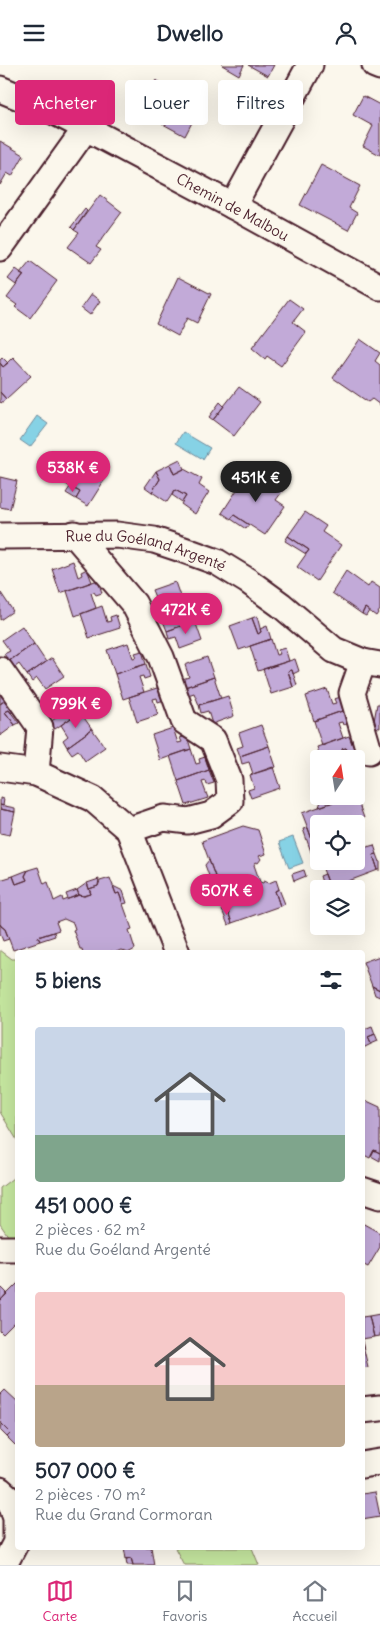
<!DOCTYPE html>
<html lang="fr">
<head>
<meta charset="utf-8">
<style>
	:root { --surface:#fff; --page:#f2f2f3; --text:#1f2937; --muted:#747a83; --line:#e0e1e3; --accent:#db2777 }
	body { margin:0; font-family:Delius,sans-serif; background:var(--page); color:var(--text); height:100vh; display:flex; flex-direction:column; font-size:19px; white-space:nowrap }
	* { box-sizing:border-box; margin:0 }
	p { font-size:16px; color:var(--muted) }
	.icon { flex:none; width:28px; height:28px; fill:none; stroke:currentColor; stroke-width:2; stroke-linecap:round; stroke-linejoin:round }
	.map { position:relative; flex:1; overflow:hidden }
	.drawer { position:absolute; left:15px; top:885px; width:350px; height:600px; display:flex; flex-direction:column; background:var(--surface); border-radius:5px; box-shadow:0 5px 20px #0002 }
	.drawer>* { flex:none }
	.top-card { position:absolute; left:15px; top:15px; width:350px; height:45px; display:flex; gap:10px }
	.needle { width:32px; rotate:12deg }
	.controls { position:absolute; left:310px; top:685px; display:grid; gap:10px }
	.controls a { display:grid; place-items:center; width:55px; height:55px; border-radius:5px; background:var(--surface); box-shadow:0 5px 20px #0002; font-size:25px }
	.price { position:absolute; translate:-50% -42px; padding:0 11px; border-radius:18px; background:var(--accent); color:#fff; font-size:16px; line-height:32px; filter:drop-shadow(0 1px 2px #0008) }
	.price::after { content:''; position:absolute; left:50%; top:30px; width:15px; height:11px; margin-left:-8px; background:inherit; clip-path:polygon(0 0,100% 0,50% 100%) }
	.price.on { background:#222; color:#fff }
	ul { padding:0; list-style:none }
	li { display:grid; align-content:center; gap:10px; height:265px; padding:0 20px }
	li span { display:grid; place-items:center; height:155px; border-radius:5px; color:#555 }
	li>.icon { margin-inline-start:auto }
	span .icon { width:90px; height:90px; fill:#fffc; stroke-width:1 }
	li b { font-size:21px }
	h2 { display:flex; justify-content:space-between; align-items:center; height:60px; padding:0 20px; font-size:21px }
	.chip { padding:0 18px; border-radius:5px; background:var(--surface); box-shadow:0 5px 20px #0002; font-size:18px; line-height:45px }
	.chip.on { background:var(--accent); color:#fff }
	header { display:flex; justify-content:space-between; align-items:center; height:65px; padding:0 20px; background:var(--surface); font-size:22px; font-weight:700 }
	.tab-bar { display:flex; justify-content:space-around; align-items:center; height:70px; border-top:1px solid var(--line); background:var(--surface); font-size:14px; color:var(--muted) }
	.tab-bar a { display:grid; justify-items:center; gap:2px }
	.tab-bar .on { color:var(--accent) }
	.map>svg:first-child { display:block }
	.green { fill:#c5e69f; stroke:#888265 }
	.water { fill:#86d2e5; stroke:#6e8a9b }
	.building { fill:#c2aad8; stroke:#4a1f2b }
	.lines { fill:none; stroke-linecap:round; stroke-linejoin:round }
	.minor-casing { stroke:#4a1f2b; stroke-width:29 }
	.minor { stroke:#fbf7ec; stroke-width:25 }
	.labels { text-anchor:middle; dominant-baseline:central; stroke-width:4.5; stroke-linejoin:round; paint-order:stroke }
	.street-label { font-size:15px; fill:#4a1f2b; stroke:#fbf7ec }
</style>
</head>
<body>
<header><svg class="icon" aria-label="menu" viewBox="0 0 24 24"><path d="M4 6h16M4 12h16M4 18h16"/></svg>Dwello<svg class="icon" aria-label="person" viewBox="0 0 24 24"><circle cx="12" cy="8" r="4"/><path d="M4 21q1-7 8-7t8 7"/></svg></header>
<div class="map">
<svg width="380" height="1500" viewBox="0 0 380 1500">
	<rect width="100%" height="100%" fill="#fbf7ec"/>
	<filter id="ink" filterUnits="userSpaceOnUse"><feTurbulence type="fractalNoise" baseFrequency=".02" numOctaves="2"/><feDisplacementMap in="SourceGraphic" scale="10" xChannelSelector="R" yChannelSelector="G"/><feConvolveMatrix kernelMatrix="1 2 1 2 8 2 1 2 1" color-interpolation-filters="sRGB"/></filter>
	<g filter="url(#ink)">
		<path class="green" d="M0,885L12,894H17V1075L0,1047Z
			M17,1110V1184L0,1159V1123Z
			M175,1483H252L259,1500H184Z"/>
		<path class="water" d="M37,351L48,359L30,382L20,375Z
			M183,367L210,383L203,394L176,378Z
			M293,772L303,798L289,803L279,777Z"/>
		<path class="building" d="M222,0H244L239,10Z
			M248,0H274L268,11Z
			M156,15L201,40L185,71L139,46Z
			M75,22L85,30L78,40L68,32Z
			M363,31L380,40V90L363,81L373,61L353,50Z
			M0,76L24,90L12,111L7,108L0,120Z
			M321,100L360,121L349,143L357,148L348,165L300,140Z
			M100,130L122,147L96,182L101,185L91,198L68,182L79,168L74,165Z
			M85,144L87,146L74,165L71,162Z
			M30,196L57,216L30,253L15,242L17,240L7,233L24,210L20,208Z
			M16,204L24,210L16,220L8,214Z
			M178,212L211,229L197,258L187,253L178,271L156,259Z
			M91,229L100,236L90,250L81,243Z
			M289,234L303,244L293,257L306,267L281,301L267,291L265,294L252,283Z
			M360,274L380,288L375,296L380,300V340L372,334L368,337L333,313Z
			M2,292L8,298L3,302L0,298V294Z
			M13,292L31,311L6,334L0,327V298L3,302Z
			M239,322L260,337L234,371L213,355Z
			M0,327L6,334L1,338L0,337Z
			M220,337L224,341L213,355L209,352Z
			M62,387L105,414L88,441L76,434L80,427L57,414L63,405L54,400Z
			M180,394L184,404L174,409L170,399Z
			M170,399L174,409L184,404L202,414L199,420L209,427L195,449L181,439L186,431L175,425L167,437L152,427L160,414L156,406Z
			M54,400L63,405L57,414L49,408Z
			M254,405L284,424L276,435L285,441L265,470L234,450L231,454L222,448L244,414L247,416Z
			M156,406L160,414L152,427L145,422Z
			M0,412L17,416L10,444L0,442Z
			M70,422L80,427L76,434L66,428Z
			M175,425L186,431L182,437L172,430Z
			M305,447L326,461L322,467L341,480L317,516L297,502L309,485L288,471Z
			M234,450L249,460L246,464L231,454Z
			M288,471L309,485L306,489L285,476Z
			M73,496L78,512L82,510L81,507L87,504L92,517L60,528L52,504Z
			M346,506L368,522L371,517L380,523V545L376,551L365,543L362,549L332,528Z
			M98,515L102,528L96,530L94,527L91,528L96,543L75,551L67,526Z
			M175,517L182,537L153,547L150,540L157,537L152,525Z
			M1,528L13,546L0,555V529Z
			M182,537L189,558L167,566L162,553L156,555L153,547Z
			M102,541L107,557L111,556L110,552L116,550L120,563L89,573L81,549Z
			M365,543L369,546L366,551L362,549Z
			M257,551L261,567L258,569L252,553Z
			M252,553L258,569L261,567L260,564L267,561L271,574L239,585L230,561Z
			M195,556L202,576L180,584L176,572L169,574L167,566Z
			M22,561L34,579L9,596L4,589L10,586L2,575Z
			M271,574L276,590L280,589L278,585L285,583L289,596L258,606L250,581Z
			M128,578L133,593L137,592L135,588L142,586L146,599L115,609L107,585Z
			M34,579L46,597L27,610L19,599L14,603L9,596Z
			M207,592L214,612L185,622L182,614L189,612L185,600Z
			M52,593L64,611L45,624L37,613L32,617L27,610Z
			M295,594L299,606L293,609L292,605L288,606L293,622L271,629L263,604Z
			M146,599L150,612L144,614L143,611L139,612L144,627L123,634L115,609Z
			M292,605L297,620L293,622L288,606Z
			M214,612L221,633L199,640L194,628L188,630L185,622Z
			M160,622L164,635L158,637L157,633L153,634L158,650L137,657L129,632Z
			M327,624L332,639L336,638L334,634L341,632L345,645L314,656L306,631Z
			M0,629L5,635L0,639Z
			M68,629L80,647L55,664L50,657L56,653L48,643Z
			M228,631L234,651L212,659L208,646L201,648L199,640Z
			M9,633L17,644L11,648L9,645L5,647L15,660L0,671V639Z
			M377,639H380V663L373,662Z
			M9,645L19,658L15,660L5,647Z
			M345,645L350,658L343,660L342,657L338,658L343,673L322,681L314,656Z
			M80,647L92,664L67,682L63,675L68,671L61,660Z
			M261,660L269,681L240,691L237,683L243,681L239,668Z
			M173,663L178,678L182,677L180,673L187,671L191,684L160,695L152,670Z
			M92,664L105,682L85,696L78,685L72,689L67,682Z
			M349,671L354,684L347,686L346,683L342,684L345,694H321L317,682Z
			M269,681L276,702L253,709L249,697L242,699L240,691Z
			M346,683L348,686L350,694H345L342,684Z
			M191,684L196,699L200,698L199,694L205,692L209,705L178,716L170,691Z
			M273,702L280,723L251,733L248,725L254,723L250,710Z
			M209,705L214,718L207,720L206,716L202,717L208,733L186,740L178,716Z
			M334,731L347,732L319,742L321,736Z
			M350,731H356L364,753L357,756L358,759L356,762V759H319V792L302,748Z
			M0,733L4,734L3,741L0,740Z
			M0,740L15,743V747L0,744Z
			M0,744L15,747L10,770L0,768Z
			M243,761L258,765L266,789L259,791L261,794L258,798L256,797L254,800L260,817L263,818L264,816L269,818L276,815L279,824L275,826L280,841L232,858L202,776Z
			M308,763L319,796L321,800L316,801L303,764Z
			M356,773L358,781L361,783L362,780L367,782L374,780L377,789L373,790L378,805L330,823L320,796H356Z
			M377,789L380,797V805H378L373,790Z
			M209,795L224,836L219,838L205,800Z
			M38,802L44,819L48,817L54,836L62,832L63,836L79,830L84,831L91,829L89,824L98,821L100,816L110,813L116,829L119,828L132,864L129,865L135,884L128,888L121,885L114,888L112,886L107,888H83L82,884H80L73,865L75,864L73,858L64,854L56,857L59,865L38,872L40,876L13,885L5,864L1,861L0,859V815L13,811L16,819L27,815L25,811L28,805Z
			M28,805L25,811L27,815L16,819L13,811Z
			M304,805L306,811L294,816L292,809Z
			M325,809L330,823L327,824H324L320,811Z
			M99,814L98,821L89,824L87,818Z
			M87,818L91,829L84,831L79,830L77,825Z
			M113,821L123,826L127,838L123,839L119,828L116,829Z
			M279,824L285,839L280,841L275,826Z
			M77,825L79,830L68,834L66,829Z
			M227,843L232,858L228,860L222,845Z
			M0,859L1,861L5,864L9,874L3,876L0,868Z
			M54,867L55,871L40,876L38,872Z
			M380,891V925L372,921L363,897Z
			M372,921L380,925V932L375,930Z
			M372,961L375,969L368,972L371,979L363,983L362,965Z
			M375,969L378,976L371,979L368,972Z
			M367,1036L380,1042V1088L374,1085L370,1093L362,1089V1047Z
			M374,1085L380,1088V1096L371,1091Z
			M362,1158L380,1168V1182L368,1202L362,1199Z
			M18,1218V1254L3,1269L0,1266V1236Z
			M2,1223L7,1228L0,1236V1225Z
			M380,1249V1271L374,1272L369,1251Z
			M369,1251L374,1272L362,1274V1252Z
			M362,1276L368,1302L362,1303Z
			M5,1325L18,1337V1377L15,1380L7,1372L11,1368L0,1357V1330Z
			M1,1358L11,1368L7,1372L0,1365Z
			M375,1427L380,1451L362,1454V1429Z
			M124,1482H151L154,1500H133L131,1493L126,1494Z
			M131,1493L133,1500H127L126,1494Z"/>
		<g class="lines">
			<defs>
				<g id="minor">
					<path d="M375,0L380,2"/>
					<path id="s1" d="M0,24L51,45L86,63L233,141L380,222"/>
					<path d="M233,141L310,0"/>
					<path d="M0,183L86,63"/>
					<path d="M74,469L134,539L161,592L184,656L213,675L229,715L230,736L211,750L188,756L164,753L129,765"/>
					<path id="s2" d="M0,471L117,470L154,475L181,484L217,497L248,516L281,540L334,585L363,597L380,600"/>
					<path d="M363,597L352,628L369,686"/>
					<path d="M0,605L40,662L36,708"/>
					<path d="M0,703L36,708L93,734L129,765L177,888"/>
					<path d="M362,1125L380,1131"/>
					<path d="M0,1184H18"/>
					<path d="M362,1345L380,1343"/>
					<path d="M362,1400L380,1397"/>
					<path d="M0,1425L9,1433L16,1453V1477L4,1500"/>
				</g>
			</defs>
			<use href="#minor" class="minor-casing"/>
			<use href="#minor" class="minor"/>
		</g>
	</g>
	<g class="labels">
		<g class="street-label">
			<text stroke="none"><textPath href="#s1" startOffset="261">Chemin de Malbou</textPath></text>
			<text stroke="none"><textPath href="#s2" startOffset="148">Rue du Goéland Argenté</textPath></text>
		</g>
	</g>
</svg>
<div class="controls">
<a><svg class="needle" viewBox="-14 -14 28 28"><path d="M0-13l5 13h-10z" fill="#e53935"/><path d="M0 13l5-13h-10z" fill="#747a83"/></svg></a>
<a><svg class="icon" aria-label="locate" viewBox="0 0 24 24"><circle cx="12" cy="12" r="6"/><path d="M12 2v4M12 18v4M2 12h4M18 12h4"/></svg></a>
<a><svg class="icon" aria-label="layers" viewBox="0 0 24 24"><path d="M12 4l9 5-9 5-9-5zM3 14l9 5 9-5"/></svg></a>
</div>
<b class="price" style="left:73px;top:428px">538K €</b>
<b class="price on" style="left:256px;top:438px">451K €</b>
<b class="price" style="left:186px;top:570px">472K €</b>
<b class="price" style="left:76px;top:664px">799K €</b>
<b class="price" style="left:227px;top:851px">507K €</b>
<div class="top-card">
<a class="chip on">Acheter</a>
<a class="chip">Louer</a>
<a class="chip">Filtres</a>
</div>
<section class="drawer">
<h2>5 biens<svg class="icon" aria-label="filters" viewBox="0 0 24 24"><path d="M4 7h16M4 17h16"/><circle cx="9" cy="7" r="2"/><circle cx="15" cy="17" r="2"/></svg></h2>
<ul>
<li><span style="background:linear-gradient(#c9d6e8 70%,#7fa58c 0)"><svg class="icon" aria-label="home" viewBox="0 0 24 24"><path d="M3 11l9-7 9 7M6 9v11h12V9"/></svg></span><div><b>451 000 €</b><p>2 pièces · 62 m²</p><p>Rue du Goéland Argenté</p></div></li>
<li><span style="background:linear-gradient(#f6c9c9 60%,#b9a48a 0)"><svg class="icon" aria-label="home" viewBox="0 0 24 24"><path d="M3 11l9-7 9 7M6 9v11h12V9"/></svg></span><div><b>507 000 €</b><p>2 pièces · 70 m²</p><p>Rue du Grand Cormoran</p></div></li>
</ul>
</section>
</div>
<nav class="tab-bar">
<a class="on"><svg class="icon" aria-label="map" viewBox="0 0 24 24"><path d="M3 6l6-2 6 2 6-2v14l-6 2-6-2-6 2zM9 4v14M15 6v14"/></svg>Carte</a>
<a><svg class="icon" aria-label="saved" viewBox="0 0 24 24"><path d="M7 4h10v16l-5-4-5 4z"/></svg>Favoris</a>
<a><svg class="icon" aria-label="home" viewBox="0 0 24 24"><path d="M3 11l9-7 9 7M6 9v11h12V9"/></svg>Accueil</a>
</nav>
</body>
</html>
